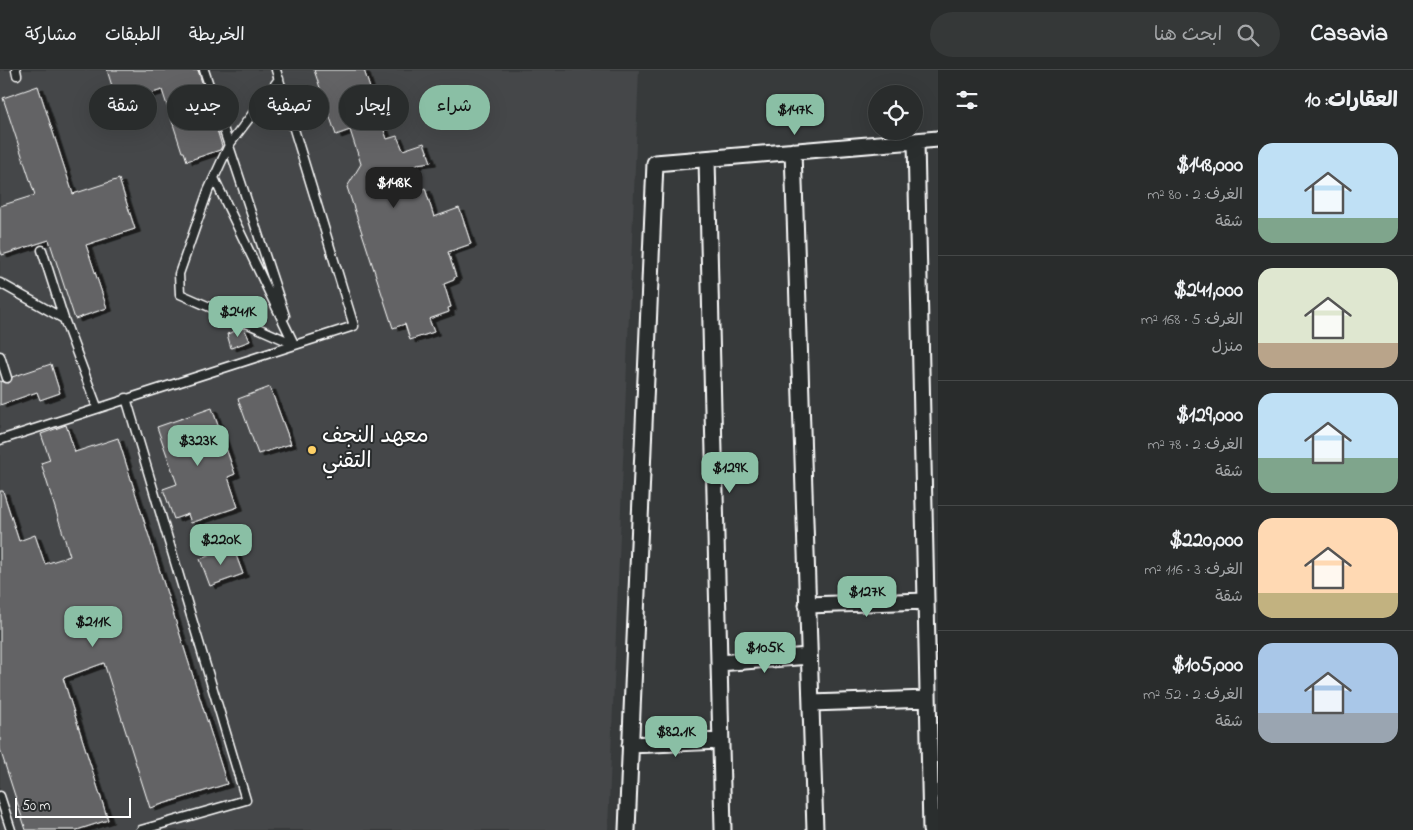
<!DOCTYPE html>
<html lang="ar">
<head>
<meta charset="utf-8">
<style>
	:root { --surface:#292c2c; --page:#353838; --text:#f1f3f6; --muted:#a5a7a9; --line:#454848; --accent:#8abfa5 }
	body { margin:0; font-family:"Indie Flower","Playpen Sans Arabic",sans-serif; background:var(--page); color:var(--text); direction:rtl; height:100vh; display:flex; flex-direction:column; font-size:19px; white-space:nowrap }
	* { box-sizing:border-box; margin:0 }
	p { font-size:16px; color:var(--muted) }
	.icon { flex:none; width:28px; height:28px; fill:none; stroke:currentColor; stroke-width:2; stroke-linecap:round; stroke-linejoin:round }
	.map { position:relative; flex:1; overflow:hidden; direction:ltr }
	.sheet { display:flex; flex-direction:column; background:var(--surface); width:475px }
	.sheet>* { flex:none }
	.hud { position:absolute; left:15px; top:15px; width:475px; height:45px; direction:rtl; display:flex; gap:10px }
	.fabs { position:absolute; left:868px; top:15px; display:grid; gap:10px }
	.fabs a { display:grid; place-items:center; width:55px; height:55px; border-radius:50%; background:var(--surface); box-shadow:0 5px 20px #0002,0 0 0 1px var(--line); font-size:25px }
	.scale { position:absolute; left:15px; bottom:12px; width:116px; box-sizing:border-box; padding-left:5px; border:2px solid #fff; border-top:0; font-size:14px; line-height:18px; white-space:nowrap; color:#fff; -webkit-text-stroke:4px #2a2d2e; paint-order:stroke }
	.price { position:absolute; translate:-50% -42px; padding:0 11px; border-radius:10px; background:var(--accent); color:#111; font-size:16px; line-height:32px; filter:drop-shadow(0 1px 2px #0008) }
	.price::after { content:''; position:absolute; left:50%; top:30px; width:15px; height:11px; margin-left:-8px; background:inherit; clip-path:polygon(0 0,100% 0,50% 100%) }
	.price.selected { background:#222; color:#fff }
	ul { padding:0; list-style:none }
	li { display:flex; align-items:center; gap:15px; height:125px; padding:0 15px }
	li+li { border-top:1px solid var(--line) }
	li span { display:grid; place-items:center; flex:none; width:140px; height:100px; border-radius:15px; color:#555 }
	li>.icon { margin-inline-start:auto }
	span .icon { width:60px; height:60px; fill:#fffc; stroke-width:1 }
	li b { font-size:21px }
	h2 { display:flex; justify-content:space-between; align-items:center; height:60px; padding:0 15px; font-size:21px }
	.tag { padding:0 18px; border-radius:22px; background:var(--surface); box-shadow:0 5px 20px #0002,0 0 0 1px var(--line); font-size:18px; line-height:45px }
	.tag.selected { background:var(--accent); color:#111 }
	header { display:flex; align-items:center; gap:30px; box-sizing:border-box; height:70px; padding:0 25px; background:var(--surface); border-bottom:1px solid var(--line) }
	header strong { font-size:24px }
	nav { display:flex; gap:28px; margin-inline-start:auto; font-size:18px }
	.search { width:350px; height:45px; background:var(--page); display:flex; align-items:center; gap:12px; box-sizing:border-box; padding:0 18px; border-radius:28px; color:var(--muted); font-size:19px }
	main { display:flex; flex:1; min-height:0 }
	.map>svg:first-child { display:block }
	.built { fill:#444748 }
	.building { fill:#636465; stroke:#fff; filter:url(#shadow) }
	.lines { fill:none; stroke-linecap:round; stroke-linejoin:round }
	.service-casing { stroke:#fff; stroke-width:11 }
	.minor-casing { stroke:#fff; stroke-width:19 }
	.service { stroke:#2a2d2e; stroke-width:8 }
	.minor { stroke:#2a2d2e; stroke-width:15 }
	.poi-dot { fill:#ffd166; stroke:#2a2d2e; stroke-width:2 }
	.labels { text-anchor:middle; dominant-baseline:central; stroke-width:4; stroke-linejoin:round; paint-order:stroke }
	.poi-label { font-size:22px; fill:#fff; stroke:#2a2d2e; text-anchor:start }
</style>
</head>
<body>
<header>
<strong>Casavia</strong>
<div class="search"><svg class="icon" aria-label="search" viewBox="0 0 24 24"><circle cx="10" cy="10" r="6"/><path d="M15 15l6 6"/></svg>ابحث هنا</div>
<nav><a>الخريطة</a><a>الطبقات</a><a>مشاركة</a></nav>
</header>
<main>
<section class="sheet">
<h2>العقارات: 10<svg class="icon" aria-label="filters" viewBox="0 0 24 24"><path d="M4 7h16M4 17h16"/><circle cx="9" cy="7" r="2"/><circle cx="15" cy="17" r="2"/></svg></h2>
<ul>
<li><span style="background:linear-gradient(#bfe0f5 75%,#7fa58c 0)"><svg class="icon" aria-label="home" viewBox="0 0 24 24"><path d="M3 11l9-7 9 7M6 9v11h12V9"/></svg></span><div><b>$148,000</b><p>الغرف: 2 · 80 m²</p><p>شقة</p></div></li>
<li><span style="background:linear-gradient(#dfe7d0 75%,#b9a48a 0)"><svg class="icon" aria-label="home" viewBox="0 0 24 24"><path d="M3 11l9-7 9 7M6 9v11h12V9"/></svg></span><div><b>$241,000</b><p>الغرف: 5 · 168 m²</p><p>منزل</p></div></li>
<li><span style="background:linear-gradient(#bfe0f5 65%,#7fa58c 0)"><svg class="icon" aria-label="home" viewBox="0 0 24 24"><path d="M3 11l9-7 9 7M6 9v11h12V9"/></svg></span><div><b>$129,000</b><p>الغرف: 2 · 78 m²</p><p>شقة</p></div></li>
<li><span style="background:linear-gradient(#ffd9b3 75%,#c2b280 0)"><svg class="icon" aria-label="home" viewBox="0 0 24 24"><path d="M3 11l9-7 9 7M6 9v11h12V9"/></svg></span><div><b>$220,000</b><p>الغرف: 3 · 116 m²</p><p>شقة</p></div></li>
<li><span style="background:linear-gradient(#a9c7e8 70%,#9aa5b1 0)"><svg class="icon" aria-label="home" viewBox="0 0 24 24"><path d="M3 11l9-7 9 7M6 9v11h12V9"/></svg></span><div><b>$105,000</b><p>الغرف: 2 · 52 m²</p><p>شقة</p></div></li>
</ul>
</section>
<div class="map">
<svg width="938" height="760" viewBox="0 0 938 760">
	<defs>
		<filter id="shadow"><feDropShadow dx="5.5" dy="3" stdDeviation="0" flood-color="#0009"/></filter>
	</defs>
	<rect width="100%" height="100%" fill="#373a3b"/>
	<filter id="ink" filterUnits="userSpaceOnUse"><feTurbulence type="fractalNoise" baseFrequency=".02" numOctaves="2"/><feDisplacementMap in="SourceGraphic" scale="10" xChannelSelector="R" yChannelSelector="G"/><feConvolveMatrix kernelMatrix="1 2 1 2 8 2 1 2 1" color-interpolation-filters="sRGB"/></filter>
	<g filter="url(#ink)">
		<path class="built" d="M0,0H639L608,760H0Z"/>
		<path class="building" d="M107,0H198L222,76L220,80L187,91L184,82H182L162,20L121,33L119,28L116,29Z
			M314,0H364L387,69L397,66L403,80L424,73L431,92L417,94L418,95L404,100L411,123L425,118L434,147L459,138L460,140L471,174L448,182L456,207L454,208V210L444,214L451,237L448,238L449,242L429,249L434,262L410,270L405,254L393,258L347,117L361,94L350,60L336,65Z
			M38,16L73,124L119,109L135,159L86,175L107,238L75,249L49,170L2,185L0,179V136L35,125L3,28Z
			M244,258L250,271L231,278L227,264Z
			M51,294L60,323L40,330L37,322L0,335V311L9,313L12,307Z
			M270,317L291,374L258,384L238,329Z
			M212,338L235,404L228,407L238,437L191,453L188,444L174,449L163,419L177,414L157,357Z
			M66,355L75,382L118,368L227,714L150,738L104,593L63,608L108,750L77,760H26L0,679V421H3L19,471L35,465L45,494L70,486L41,393L50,390L41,364Z
			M233,477L243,504L210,516L200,489Z"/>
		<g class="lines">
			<defs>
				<path id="service" d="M16,0L17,5
					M204,0L285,246
					M214,108L294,274L180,224L179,204L208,121L229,75L279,9
					M42,180L64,249L97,337
					M0,213L64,249
					M0,286L7,308
					M126,328L246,730L141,760
					M0,370L354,256L276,0
					M0,726L11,760"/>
				<path id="minor" d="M916,71L931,760
					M793,81L815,760
					M707,89L723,760
					M807,535L926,531
					M719,593L809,586
					M811,633L928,629
					M630,675L720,671
					M627,760L655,93L938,69"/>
			</defs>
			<use href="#service" class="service-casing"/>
			<use href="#minor" class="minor-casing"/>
			<use href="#service" class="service"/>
			<use href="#minor" class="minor"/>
		</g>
	</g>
	<circle class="poi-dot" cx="312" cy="380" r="5"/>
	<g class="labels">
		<g class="poi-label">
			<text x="322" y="367">معهد النجف<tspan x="322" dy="25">التقني</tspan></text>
		</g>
	</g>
</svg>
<div class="fabs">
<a><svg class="icon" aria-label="locate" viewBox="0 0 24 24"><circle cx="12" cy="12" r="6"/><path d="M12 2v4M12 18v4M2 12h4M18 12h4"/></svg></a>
</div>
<div class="scale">50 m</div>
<b class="price" style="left:795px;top:66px">$147K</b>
<b class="price selected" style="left:394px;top:139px">$148K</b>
<b class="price" style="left:238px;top:268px">$241K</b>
<b class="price" style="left:198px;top:397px">$323K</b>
<b class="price" style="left:730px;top:424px">$129K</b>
<b class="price" style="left:221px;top:496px">$220K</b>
<b class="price" style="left:867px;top:548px">$127K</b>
<b class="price" style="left:93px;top:578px">$211K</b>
<b class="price" style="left:765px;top:604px">$105K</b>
<b class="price" style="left:676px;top:688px">$82.1K</b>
<div class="hud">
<a class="tag selected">شراء</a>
<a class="tag">إيجار</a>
<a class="tag">تصفية</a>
<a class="tag">جديد</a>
<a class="tag">شقة</a>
</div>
</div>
</main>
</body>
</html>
